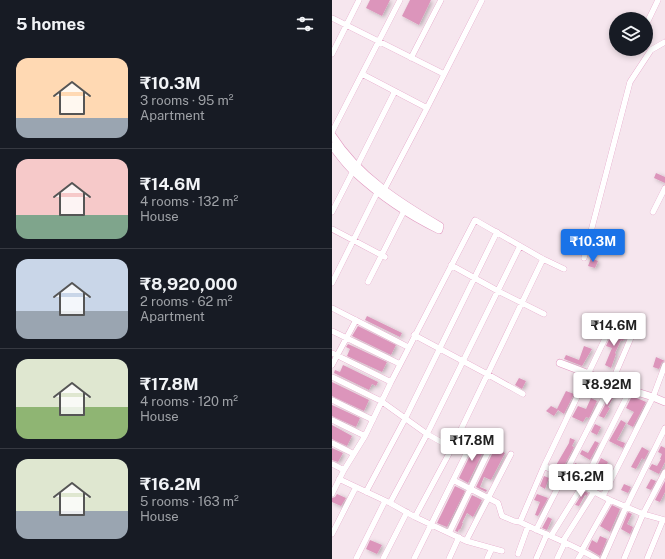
<!DOCTYPE html>
<html lang="en">
<head>
<meta charset="utf-8">
<style>
	:root { --surface:#171b24; --page:#242831; --text:#f1f3f6; --muted:#9ea1a6; --line:#363941; --accent:#1a73e8 }
	body { margin:0; font-family:"Public Sans",sans-serif; background:var(--page); color:var(--text); height:100vh; display:flex; flex-direction:column; font-size:15px; white-space:nowrap }
	* { box-sizing:border-box; margin:0 }
	p { font-size:13px; color:var(--muted) }
	.icon { flex:none; width:22px; height:22px; fill:none; stroke:currentColor; stroke-width:2; stroke-linecap:round; stroke-linejoin:round }
	.map { position:relative; flex:1; overflow:hidden }
	.side { display:flex; flex-direction:column; background:var(--surface); width:332px }
	.side>* { flex:none }
	.fabs { position:absolute; left:277px; top:12px; display:grid; gap:8px }
	.fabs a { display:grid; place-items:center; width:44px; height:44px; border-radius:50%; background:var(--surface); box-shadow:0 2px 6px #0003; font-size:20px }
	.price { position:absolute; translate:-50% -34px; padding:0 9px; border-radius:4px; background:#fff; color:#222; font-size:13px; line-height:26px; filter:drop-shadow(0 1px 2px #0008) }
	.price::after { content:''; position:absolute; left:50%; top:24px; width:12px; height:9px; margin-left:-6px; background:inherit; clip-path:polygon(0 0,100% 0,50% 100%) }
	.price.on { background:var(--accent); color:#fff }
	ul { padding:0; list-style:none }
	li { display:flex; align-items:center; gap:12px; height:100px; padding:0 16px }
	li+li { border-top:1px solid var(--line) }
	li span { display:grid; place-items:center; flex:none; width:112px; height:80px; border-radius:12px; color:#555 }
	li>.icon { margin-inline-start:auto }
	span .icon { width:48px; height:48px; fill:#fffc; stroke-width:1 }
	li b { font-size:17px }
	h2 { display:flex; justify-content:space-between; align-items:center; height:48px; padding:0 16px; font-size:17px }
	main { display:flex; flex:1; min-height:0 }
	.map>svg:first-child { display:block }
	.building { fill:#dc95bb; filter:url(#shadow) }
	.lines { fill:none; stroke-linecap:round; stroke-linejoin:round }
	.minor-casing { stroke:#e199c0; stroke-width:6 }
	.tertiary-casing { stroke:#e199c0; stroke-width:8 }
	.minor { stroke:#fff; stroke-width:5.5 }
	.tertiary { stroke:#fff; stroke-width:7 }
</style>
</head>
<body>
<main>
<section class="side">
<h2>5 homes<svg class="icon" aria-label="filters" viewBox="0 0 24 24"><path d="M4 7h16M4 17h16"/><circle cx="9" cy="7" r="2"/><circle cx="15" cy="17" r="2"/></svg></h2>
<ul>
<li><span style="background:linear-gradient(#ffd9b3 75%,#9aa5b1 0)"><svg class="icon" aria-label="home" viewBox="0 0 24 24"><path d="M3 11l9-7 9 7M6 9v11h12V9"/></svg></span><div><b>₹10.3M</b><p>3 rooms · 95 m²</p><p>Apartment</p></div></li>
<li><span style="background:linear-gradient(#f6c9c9 70%,#7fa58c 0)"><svg class="icon" aria-label="home" viewBox="0 0 24 24"><path d="M3 11l9-7 9 7M6 9v11h12V9"/></svg></span><div><b>₹14.6M</b><p>4 rooms · 132 m²</p><p>House</p></div></li>
<li><span style="background:linear-gradient(#c9d6e8 65%,#9aa5b1 0)"><svg class="icon" aria-label="home" viewBox="0 0 24 24"><path d="M3 11l9-7 9 7M6 9v11h12V9"/></svg></span><div><b>₹8,920,000</b><p>2 rooms · 62 m²</p><p>Apartment</p></div></li>
<li><span style="background:linear-gradient(#dfe7d0 60%,#8fb573 0)"><svg class="icon" aria-label="home" viewBox="0 0 24 24"><path d="M3 11l9-7 9 7M6 9v11h12V9"/></svg></span><div><b>₹17.8M</b><p>4 rooms · 120 m²</p><p>House</p></div></li>
<li><span style="background:linear-gradient(#dfe7d0 65%,#9aa5b1 0)"><svg class="icon" aria-label="home" viewBox="0 0 24 24"><path d="M3 11l9-7 9 7M6 9v11h12V9"/></svg></span><div><b>₹16.2M</b><p>5 rooms · 163 m²</p><p>House</p></div></li>
</ul>
</section>
<div class="map">
<svg width="333" height="559" viewBox="0 0 333 559">
	<defs>
		<filter id="shadow"><feDropShadow dx="2" dy="1.5" stdDeviation="2" flood-color="#0004"/></filter>
	</defs>
	<rect width="100%" height="100%" fill="#f6e6ee"/>
	<path class="building" d="M38,0H58L50,16L34,8Z
		M78,0H99L87,25L70,16Z
		M324,173L333,177V183L322,178Z
		M259,258L266,261L263,268L256,266Z
		M35,316L70,333L68,337L33,320Z
		M270,321L275,323L271,333L266,331Z
		M26,326L64,345L59,355L20,336Z
		M281,331L293,337L291,341L289,340L283,353L284,354L279,368L273,365L280,348L274,346Z
		M16,344L55,362L50,372L15,356L18,349L14,347Z
		M252,346L260,349L250,366L232,359L234,355L247,360Z
		M324,357L333,361L330,362L327,369L321,367Z
		M11,365L46,382L44,386L40,384L37,390L2,373L3,370L8,372Z
		M187,378L194,381L190,389L183,385Z
		M0,382L37,400L32,411L0,396Z
		M281,390L283,391L280,397L281,398L276,407L278,408L272,418L267,416Z
		M234,391L242,394L232,414L226,410L222,416L214,411L219,406L225,409Z
		M300,396L314,402L301,427L295,424L302,412L294,408Z
		M259,398L265,401L257,418L254,417L251,422L240,417L246,406L254,409Z
		M0,405L28,418L24,427L0,416Z
		M289,420L294,423L285,440L293,443L291,448L277,441Z
		M263,424L269,427L265,435L259,432Z
		M0,425L20,436L15,446L0,439Z
		M238,438L243,440L240,446L242,447L230,470L223,467L237,443Z
		M145,441L154,446L136,483L127,478Z
		M263,441L267,443L258,460L248,454L250,450L256,453Z
		M329,446L333,448V462L327,474L317,469L320,464L325,466L329,459H328L330,454L326,452Z
		M310,447L317,451L312,460L310,458L304,469L299,467Z
		M0,448L11,453L6,462L0,460Z
		M163,448L173,453L159,480L152,477L148,487L155,490L154,492L144,487Z
		M269,458L276,462L273,468L266,464Z
		M243,463L248,465L244,474L239,471Z
		M212,476L217,478L213,489L208,486Z
		M319,479L324,481L319,490L314,488Z
		M333,481V492L328,502L323,500Z
		M292,484L299,487L296,493L289,490Z
		M123,486L133,491L115,527L105,523Z
		M252,491L256,493L255,496L253,495L247,506L243,505Z
		M5,494L14,498L9,506L0,502V498L3,497Z
		M205,494L216,498L206,516L203,515L208,502L202,500Z
		M140,495L150,500L141,517L135,513L130,523H131L128,530L127,529L126,532L123,531Z
		M280,505L288,509L278,532L268,526Z
		M296,512L300,514L295,524L301,527L298,534L289,529Z
		M216,517L220,519L215,530L210,528Z
		M268,536L275,539L268,556L256,549L260,540L265,543Z
		M38,540L50,545L45,554L34,549Z"/>
	<g class="lines">
		<defs>
			<path id="minor" d="M0,18L112,74
				M314,25L326,0
				M301,51L302,49
				M0,54L27,0
				M79,58L109,0
				M30,74L95,108
				M0,132L68,0
				M25,166L63,91
				M52,190L92,114L150,0
				M0,212L21,171
				M321,212L333,188
				M0,229L53,257
				M252,258L298,82L319,50L333,42
				M119,265L166,291L212,314
				M36,282L72,211
				M0,283L47,189
				M0,308L76,347
				M0,331L68,364
				M82,335L155,374L191,394
				M0,353L59,382L33,436L12,470L0,494
				M0,365L24,320
				M0,377L49,401L95,434L120,448
				M59,382L143,220L211,259L232,269
				M0,400L41,420
				M0,420L33,436
				M0,443L22,454
				M0,464L12,470
				M212,466L278,500L311,514L292,559
				M333,472L311,514L333,520
				M7,479L58,503L83,517L134,541L170,551
				M121,480L166,503L170,516L182,521L188,522C214,535 240,544 265,559
				M34,492L73,419L165,232
				M271,496L321,397L333,365
				M58,503L95,434L188,246
				M83,517L120,448L211,259
				M188,522L212,466L280,324L287,321L296,325L301,333L279,384L204,530
				M117,533L160,444L146,437
				M0,534L24,487
				M219,536L250,486L298,390
				M134,541L179,454
				M231,541L262,492
				M250,550L278,500
				M186,554L196,526
				M24,559L53,501
				M51,559L75,512
				M82,559L143,436
				M117,559L127,537
				M155,559L160,548
				M204,559L215,534
				M225,559L233,542
				M246,559L251,551
				M271,559L294,507L333,428
				M315,559L331,520"/>
			<path id="tertiary" d="M0,135C26,176 67,202 108,226L107,230C76,215 47,195 22,172C14,165 7,155 0,146
				M228,363L257,374L279,384L321,397L333,402"/>
		</defs>
		<use href="#minor" class="minor-casing"/>
		<use href="#tertiary" class="tertiary-casing"/>
		<use href="#minor" class="minor"/>
		<use href="#tertiary" class="tertiary"/>
	</g>
</svg>
<div class="fabs">
<a><svg class="icon" aria-label="layers" viewBox="0 0 24 24"><path d="M12 4l9 5-9 5-9-5zM3 14l9 5 9-5"/></svg></a>
</div>
<b class="price on" style="left:261px;top:263px">₹10.3M</b>
<b class="price" style="left:282px;top:347px">₹14.6M</b>
<b class="price" style="left:275px;top:406px">₹8.92M</b>
<b class="price" style="left:140px;top:462px">₹17.8M</b>
<b class="price" style="left:249px;top:498px">₹16.2M</b>
</div>
</main>
</body>
</html>
